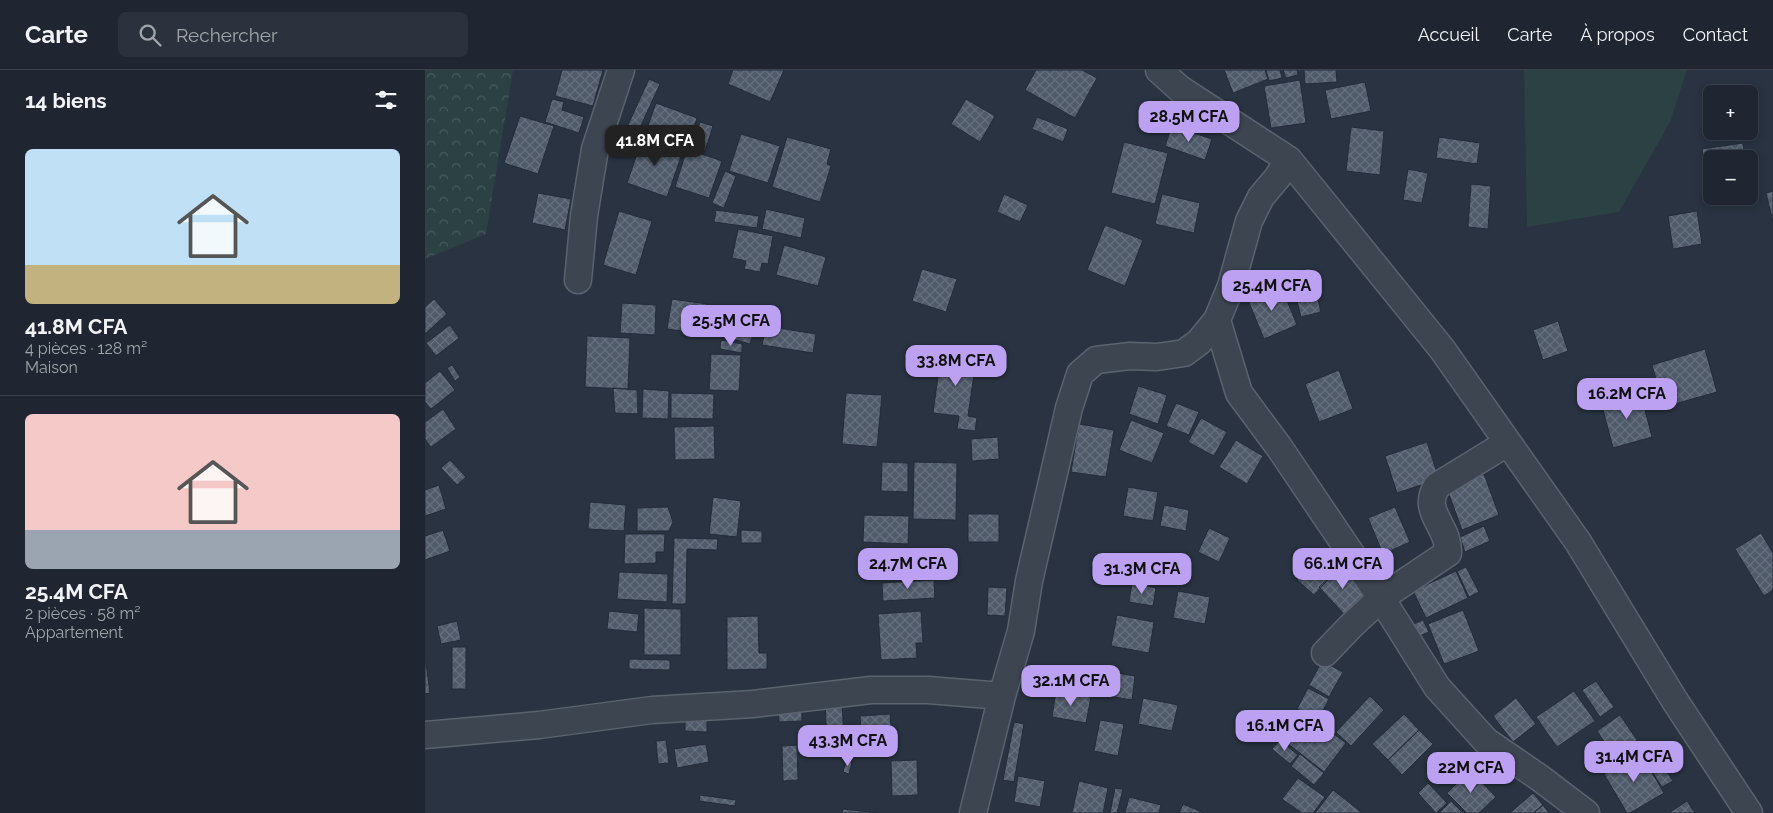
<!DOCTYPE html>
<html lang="fr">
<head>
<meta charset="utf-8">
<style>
	:root { --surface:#1f2631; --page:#2c323d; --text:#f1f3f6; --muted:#a1a5ab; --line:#3c434d; --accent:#bca0f2 }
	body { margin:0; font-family:Raleway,sans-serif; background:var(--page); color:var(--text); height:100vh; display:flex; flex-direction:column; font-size:19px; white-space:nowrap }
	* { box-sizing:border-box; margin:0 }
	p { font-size:16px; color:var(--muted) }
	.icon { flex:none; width:28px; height:28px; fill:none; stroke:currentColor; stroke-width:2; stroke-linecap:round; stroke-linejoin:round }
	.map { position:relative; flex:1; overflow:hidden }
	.drawer { display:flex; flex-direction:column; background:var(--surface); width:425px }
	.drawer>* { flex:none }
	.tools { position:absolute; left:1278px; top:15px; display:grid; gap:10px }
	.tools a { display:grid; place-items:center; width:55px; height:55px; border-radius:8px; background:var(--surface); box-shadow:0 2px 8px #0003,0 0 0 1px var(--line); font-size:25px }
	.price { position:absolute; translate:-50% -42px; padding:0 11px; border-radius:10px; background:var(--accent); color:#111; font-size:16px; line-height:32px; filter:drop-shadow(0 1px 2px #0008) }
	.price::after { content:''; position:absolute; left:50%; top:30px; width:15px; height:11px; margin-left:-8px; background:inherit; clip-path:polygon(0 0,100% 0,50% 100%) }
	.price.on { background:#222; color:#fff }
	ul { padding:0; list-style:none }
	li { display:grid; align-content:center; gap:10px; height:265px; padding:0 25px }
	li+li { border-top:1px solid var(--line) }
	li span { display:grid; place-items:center; height:155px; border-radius:8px; color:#555 }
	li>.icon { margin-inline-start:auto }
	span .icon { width:90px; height:90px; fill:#fffc; stroke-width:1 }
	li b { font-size:21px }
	h2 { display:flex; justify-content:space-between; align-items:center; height:60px; padding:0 25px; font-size:21px }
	header { display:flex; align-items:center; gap:30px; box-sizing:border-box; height:70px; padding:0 25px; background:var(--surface); border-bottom:1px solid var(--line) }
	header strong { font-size:24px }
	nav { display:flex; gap:28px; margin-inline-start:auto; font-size:18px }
	.search { width:350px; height:45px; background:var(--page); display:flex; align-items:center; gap:12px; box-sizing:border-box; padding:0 18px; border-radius:8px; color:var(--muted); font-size:19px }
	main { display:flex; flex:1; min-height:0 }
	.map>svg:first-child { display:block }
	.green { fill:#2c4143 }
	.forest { fill:url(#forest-crowns) }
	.building { fill:url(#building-cross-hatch); stroke:#232c38 }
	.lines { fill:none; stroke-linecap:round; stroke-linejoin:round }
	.minor-casing { stroke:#5b636e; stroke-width:29 }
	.minor { stroke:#3d4551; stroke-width:26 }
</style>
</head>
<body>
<header>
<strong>Carte</strong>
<div class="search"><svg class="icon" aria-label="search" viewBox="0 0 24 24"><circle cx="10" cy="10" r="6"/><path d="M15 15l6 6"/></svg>Rechercher</div>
<nav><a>Accueil</a><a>Carte</a><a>À propos</a><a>Contact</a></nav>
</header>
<main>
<section class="drawer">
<h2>14 biens<svg class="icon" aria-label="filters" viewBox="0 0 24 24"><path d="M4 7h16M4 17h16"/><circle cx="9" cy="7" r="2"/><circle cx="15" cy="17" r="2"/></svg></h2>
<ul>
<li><span style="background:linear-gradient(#bfe0f5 75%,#c2b280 0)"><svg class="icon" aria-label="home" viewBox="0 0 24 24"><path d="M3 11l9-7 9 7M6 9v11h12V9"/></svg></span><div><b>41.8M CFA</b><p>4 pièces · 128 m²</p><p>Maison</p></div></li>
<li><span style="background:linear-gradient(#f6c9c9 75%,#9aa5b1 0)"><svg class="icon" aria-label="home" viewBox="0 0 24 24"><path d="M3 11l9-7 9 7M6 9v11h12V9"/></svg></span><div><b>25.4M CFA</b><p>2 pièces · 58 m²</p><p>Appartement</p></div></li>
</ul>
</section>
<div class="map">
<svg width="1348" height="743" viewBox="0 0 1348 743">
	<defs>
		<pattern id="forest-crowns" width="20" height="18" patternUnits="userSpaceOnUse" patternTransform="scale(1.25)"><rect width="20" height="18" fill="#2c4143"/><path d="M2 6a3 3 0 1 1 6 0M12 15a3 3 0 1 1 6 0" fill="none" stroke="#485b5d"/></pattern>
		<pattern id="building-cross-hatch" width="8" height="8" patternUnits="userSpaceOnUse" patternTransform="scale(1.25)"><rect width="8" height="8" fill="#4f5a6a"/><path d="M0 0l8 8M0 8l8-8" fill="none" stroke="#66707e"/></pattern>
	</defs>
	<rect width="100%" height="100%" fill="#293341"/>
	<path class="green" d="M1099,0H1262L1245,52L1194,142L1102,157Z"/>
	<path class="forest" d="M0,0H88L61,164L0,189Z"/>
	<path class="building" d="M137,0H178L168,36L130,26Z
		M308,0H359L345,32L303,14Z
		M611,0H657L672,8L650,48L600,20Z
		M799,0H840L843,9L808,23Z
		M841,0H855L857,8L844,11Z
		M858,0H872L873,5L861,8Z
		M879,0H911L912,12L880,14Z
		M224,9L235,14L213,62L202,57Z
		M875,10L881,53L846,58L839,16Z
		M940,12L946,41L906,49L900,20Z
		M127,29L139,32L137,40L159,47L154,63L120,52Z
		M541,29L570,46L555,72L526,54Z
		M231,33L272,48L262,79L220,64Z
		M95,46L129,56L113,104L79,93Z
		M612,47L643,59L638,72L607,59Z
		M275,52L288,56L280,81L267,77Z
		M747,56L787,69L780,90L740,76Z
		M926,57L959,61L955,105L921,101Z
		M316,64L355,76L343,113L304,101Z
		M218,67L258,81L242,127L202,113Z
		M362,67L406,79L402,94L406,96L395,132L347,117Z
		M1014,67L1055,73L1052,94L1011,88Z
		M699,72L743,83L730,134L686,123Z
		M1318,73L1320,89H1286V110L1282,111L1277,79Z
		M262,79L297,91L284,128L250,117Z
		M983,99L1003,103L997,133L978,130Z
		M300,101L311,106L299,138L287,133Z
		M1046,114L1066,116L1063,159L1043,157Z
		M1348,121V152L1341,123Z
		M113,123L146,129L140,160L107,153Z
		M579,124L603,135L595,152L572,142Z
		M737,124L775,133L769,163L730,154Z
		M341,139L380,148L376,168L337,159Z
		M291,140L334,146L332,158L289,152Z
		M194,141L227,151L211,205L178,195Z
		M1272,141L1277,174L1248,179L1243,146Z
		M680,155L718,170L700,216L662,200Z
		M313,159L348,166L343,194L337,193L335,202L319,199L321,191L307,188Z
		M359,175L401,187L393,216L351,205Z
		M885,198L896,242L876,247L865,203Z
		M497,199L532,209L521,242L487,231Z
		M856,216L872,255L839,269L823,230Z
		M9,229L22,244L0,264V237Z
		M247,229L282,234L278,264L242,259Z
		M197,233L231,235L230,265L195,263Z
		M317,251L331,256L325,274L291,264L296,252L314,256Z
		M1133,251L1143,281L1118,290L1108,260Z
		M25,255L34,268L11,286L1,273Z
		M341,256L391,264L388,283L337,275Z
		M162,266L205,268L203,319L160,317Z
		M296,270L317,274V283L295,279Z
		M517,278L552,283L543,346L552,348L550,361L532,359L534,346L508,343Z
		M1280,279L1292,322L1239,337L1227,295Z
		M286,284L316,285L314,321L284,320Z
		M27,295L35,307L30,311L22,298Z
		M914,300L928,339L894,352L880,314Z
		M15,301L30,320L6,339L0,332V313Z
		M713,316L742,325L733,354L704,344Z
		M188,318L212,320L213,344L190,343Z
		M218,319L244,321L243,349L217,348Z
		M1215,321L1227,367L1188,378L1176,332Z
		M246,323L289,324L288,349L246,348Z
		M421,323L457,325L452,377L417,374Z
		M751,333L774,342L764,365L741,356Z
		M18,339L31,359L6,377L0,369V352Z
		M776,348L802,362L789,386L763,372Z
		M706,350L739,363L727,393L694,380Z
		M654,354L689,360L681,407L646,402Z
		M289,356L290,389L250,390L249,357Z
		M573,367L574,389L547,391L546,369Z
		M811,370L838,386L822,414L794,397Z
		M1002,372L1014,409L972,423L960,386Z
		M25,390L41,407L32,415L16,398Z
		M457,392L483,393V422L456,421Z
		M489,392L532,393L531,450L488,449Z
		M1059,404L1074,445L1037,460L1022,419Z
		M14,415L21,439L0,446V420Z
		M703,417L733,422L728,451L698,446Z
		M288,427L316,431L312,467L284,464Z
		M165,432L201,435L199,461L163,459Z
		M739,435L764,440L761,461L735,456Z
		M243,437L248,452L244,461H212V438Z
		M970,437L985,472L958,484L943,448Z
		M543,444H574V472H543Z
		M439,445L484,446L483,474L438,472Z
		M1059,456L1065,471L1040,482L1035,467Z
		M784,458L805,468L794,492L773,482Z
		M18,460L25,481L0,490V466Z
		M316,460L337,461V473H316Z
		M1336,463L1348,483V520L1339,526L1310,479Z
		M200,464H240L239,482H231V493L199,494Z
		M249,468L293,469L292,480L262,479L261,534H247Z
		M891,488L908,504L889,525L872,510Z
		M917,496L942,522L919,544L894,517Z
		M1041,497L1054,522L1044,527L1032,501Z
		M1031,501L1043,528L1001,548L988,521Z
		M194,502L243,504L242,532L192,529Z
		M509,510L510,528L458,531L457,513Z
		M707,513L731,518L728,536L704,532Z
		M563,517L582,518L580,546L562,545Z
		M753,521L785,527L780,554L748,548Z
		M219,538L256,539V585H219Z
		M1038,540L1054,581L1019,594L1003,554Z
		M184,541L214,544L212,562L182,559Z
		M496,541L498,573H491L492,588L456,590L453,544Z
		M692,545L729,552L724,583L686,576Z
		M333,546L334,583H342V599L302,600V547Z
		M998,550L1004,562L988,569L982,557Z
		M32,551L36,570L16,574L12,556Z
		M27,577H41V619H27Z
		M204,589L245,590V600L204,599Z
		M897,591L918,602L904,627L884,615Z
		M0,593H1L5,623L0,624Z
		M680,601L710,606L707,630L677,625Z
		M1171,611L1189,637L1175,647L1157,620Z
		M416,614L419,670L402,671L399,615Z
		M376,616L377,651L354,652L352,617Z
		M883,618L904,629L893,650L872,639Z
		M631,621L666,627L661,653L627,647Z
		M1149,621L1170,651L1132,677L1111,647Z
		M945,626L959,640L926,676L911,662Z
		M718,628L753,635L747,661L713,654Z
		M1091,628L1111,654L1088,672L1068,646Z
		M260,629H282V662L260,661Z
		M465,644L467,668L437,670L435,646Z
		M979,644L994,660L963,690L947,674Z
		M883,645L921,673L899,702L862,673Z
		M1195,645L1212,670L1189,686L1172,661Z
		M675,650L699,654L693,686L669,681Z
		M589,652L599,654L589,712L578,710Z
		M994,660L1008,674L977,705L963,690Z
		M241,670L244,693L233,694L231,671Z
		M855,670L873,685L865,694L847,679Z
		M384,671L412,679L409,688L382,680Z
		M281,674L284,692L252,698L249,679Z
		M1224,674L1230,684L1222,689L1216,680Z
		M372,675L373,710L358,711L357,676Z
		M432,677L461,680L460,688L431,685Z
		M1215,682L1239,723L1205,743H1202L1179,704Z
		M875,684L899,703L889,715L866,696Z
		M1230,684L1248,711L1237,717L1220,691Z
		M492,690L493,725L467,726L466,691Z
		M421,691L427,692L424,704L418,702Z
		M1045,700L1071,727L1054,743H1042L1022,723Z
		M593,706L620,711L615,737L589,732Z
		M873,708L900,727L888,743H877L857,729Z
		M654,711L683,718L678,743H647Z
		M1003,713L1022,733L1011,743L993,723Z
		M690,718L698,719L692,743H685Z
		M908,720L936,742V743H890Z
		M1108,723L1118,735L1108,743H1085Z
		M275,725L311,730L310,736L274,731Z
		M704,727L736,735L734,743H700Z
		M1026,731L1038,743H1014Z
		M1262,731L1270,743H1244Z
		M758,734L779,743H754Z
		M1118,735L1124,743H1108Z
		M418,739L453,743H417Z"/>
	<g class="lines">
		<defs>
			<path id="minor" d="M734,0L755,19L864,90L1017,279L1153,472L1250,631L1324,743
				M153,210L159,146L170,79L196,0
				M792,250L814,323L854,377L956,528L1012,617L1061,671L1115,708L1161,743
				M900,583L927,555L956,528L1023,483C1024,463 1009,451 1007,435C1006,428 1009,421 1012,416L1082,373
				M0,665L114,655L227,640L328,634L446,620H503L577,626
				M548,743L577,626L596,561L604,511L644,338L655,304L671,290L705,286L732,287L759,283L774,272L792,250L806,216L824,151L836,127L852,108L864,90"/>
		</defs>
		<use href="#minor" class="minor-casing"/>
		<use href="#minor" class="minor"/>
	</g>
</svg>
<div class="tools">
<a>+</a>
<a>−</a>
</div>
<b class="price" style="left:764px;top:73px">28.5M CFA</b>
<b class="price on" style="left:230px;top:97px">41.8M CFA</b>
<b class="price" style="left:847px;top:242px">25.4M CFA</b>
<b class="price" style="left:306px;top:277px">25.5M CFA</b>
<b class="price" style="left:531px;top:317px">33.8M CFA</b>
<b class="price" style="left:1202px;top:350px">16.2M CFA</b>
<b class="price" style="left:483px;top:520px">24.7M CFA</b>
<b class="price" style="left:918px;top:520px">66.1M CFA</b>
<b class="price" style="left:717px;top:525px">31.3M CFA</b>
<b class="price" style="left:646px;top:637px">32.1M CFA</b>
<b class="price" style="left:860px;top:682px">16.1M CFA</b>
<b class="price" style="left:423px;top:697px">43.3M CFA</b>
<b class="price" style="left:1209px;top:713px">31.4M CFA</b>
<b class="price" style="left:1046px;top:724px">22M CFA</b>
</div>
</main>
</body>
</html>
